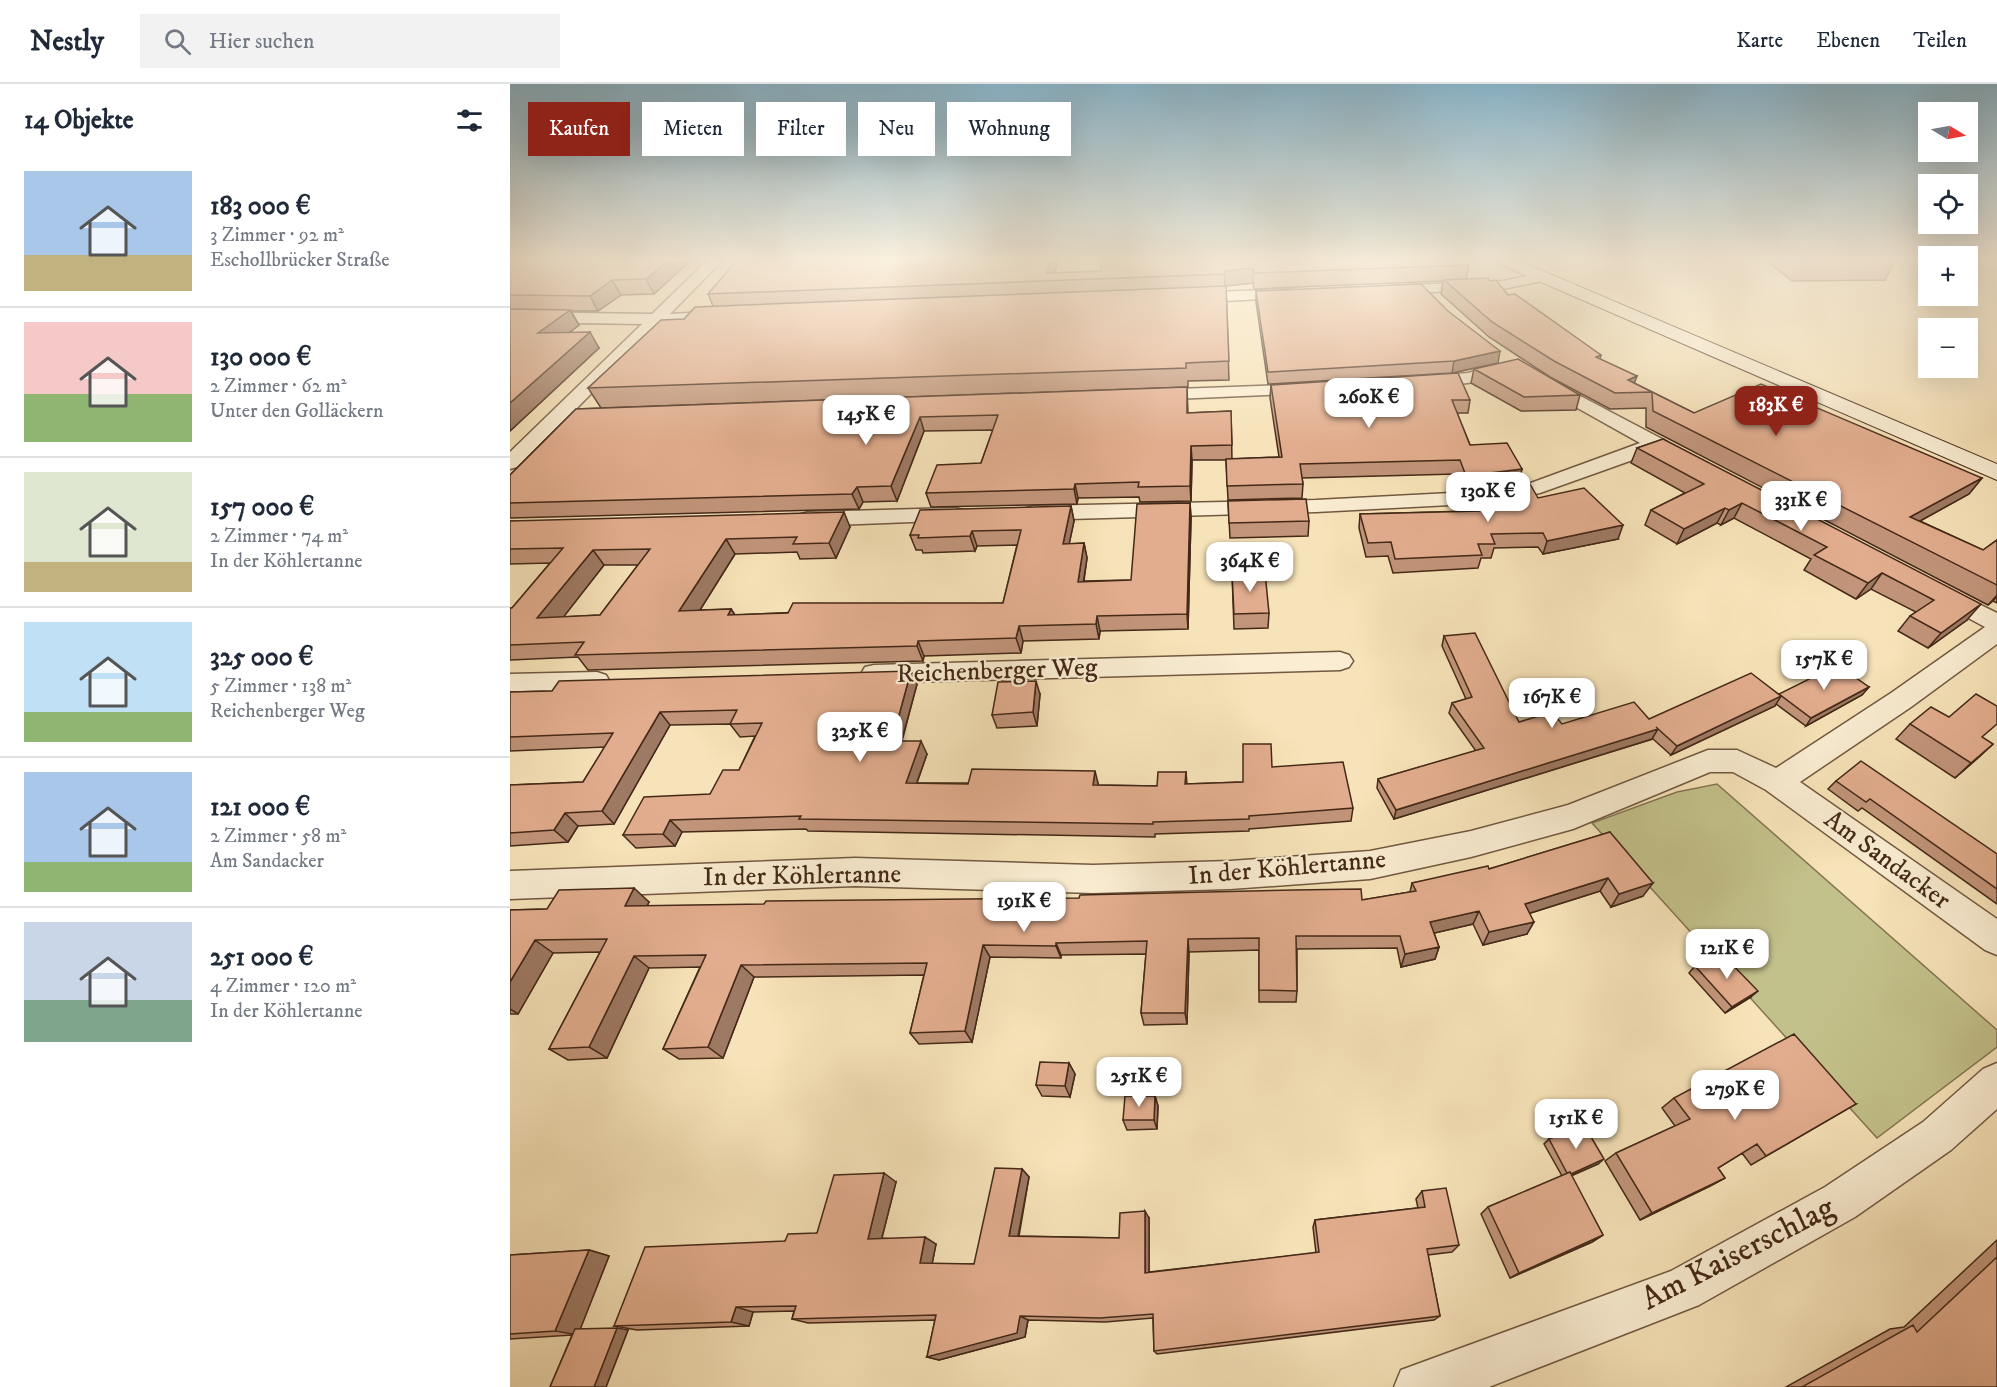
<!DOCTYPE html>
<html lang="de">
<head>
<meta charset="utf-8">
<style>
	:root { --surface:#fff; --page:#f2f2f3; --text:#1f2937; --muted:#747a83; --line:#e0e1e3; --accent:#8f2418 }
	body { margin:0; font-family:"IM FELL DW Pica",serif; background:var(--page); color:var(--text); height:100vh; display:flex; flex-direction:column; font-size:22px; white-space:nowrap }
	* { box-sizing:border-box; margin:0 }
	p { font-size:20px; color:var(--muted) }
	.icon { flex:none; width:33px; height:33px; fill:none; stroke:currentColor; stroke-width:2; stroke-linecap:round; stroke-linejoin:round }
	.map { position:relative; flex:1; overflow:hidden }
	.details { display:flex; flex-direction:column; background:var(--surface); width:510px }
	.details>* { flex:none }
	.banner { position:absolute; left:18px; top:18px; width:570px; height:54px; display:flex; gap:12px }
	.needle { width:39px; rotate:100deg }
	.tools { position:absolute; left:1408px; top:18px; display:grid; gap:12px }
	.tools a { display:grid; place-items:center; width:60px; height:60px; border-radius:0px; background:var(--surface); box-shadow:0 6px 24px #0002; font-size:30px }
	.price { position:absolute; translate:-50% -51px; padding:0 14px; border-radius:12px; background:#fff; color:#222; font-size:20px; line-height:39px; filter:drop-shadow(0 2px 3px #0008) }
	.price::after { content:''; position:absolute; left:50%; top:36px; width:18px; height:14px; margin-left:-9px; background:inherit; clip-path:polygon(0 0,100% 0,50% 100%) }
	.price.current { background:var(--accent); color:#fff }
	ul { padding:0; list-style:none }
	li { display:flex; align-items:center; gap:18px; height:150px; padding:0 24px }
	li+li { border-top:2px solid var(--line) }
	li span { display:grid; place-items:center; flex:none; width:168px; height:120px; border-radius:0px; color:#555 }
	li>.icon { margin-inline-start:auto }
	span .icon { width:72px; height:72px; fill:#fffc; stroke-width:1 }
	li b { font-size:26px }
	h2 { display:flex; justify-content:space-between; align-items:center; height:72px; padding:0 24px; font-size:26px }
	.chip { padding:0 21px; border-radius:0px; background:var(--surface); box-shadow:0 6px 24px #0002; font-size:21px; line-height:54px }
	.chip.current { background:var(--accent); color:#fff }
	header { display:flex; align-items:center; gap:36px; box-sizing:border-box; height:84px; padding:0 30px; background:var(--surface); border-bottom:2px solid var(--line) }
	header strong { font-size:28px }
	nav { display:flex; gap:33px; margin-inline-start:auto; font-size:21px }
	.search { width:420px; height:54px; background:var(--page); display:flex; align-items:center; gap:15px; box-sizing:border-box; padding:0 21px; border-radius:0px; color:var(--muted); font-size:22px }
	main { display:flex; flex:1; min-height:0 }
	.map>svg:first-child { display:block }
	.green { fill:#c3c18b; stroke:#847552; stroke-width:1.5 }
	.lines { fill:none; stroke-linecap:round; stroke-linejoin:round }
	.minor-casing { stroke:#715840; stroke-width:3 }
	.secondary-casing { stroke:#442918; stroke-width:2 }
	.minor { fill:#faedd2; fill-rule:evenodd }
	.secondary { fill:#faedd2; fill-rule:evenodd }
	.wall { fill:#c2957a; stroke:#442918; stroke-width:1.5; fill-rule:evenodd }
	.shaded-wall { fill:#9e7963; stroke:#442918; stroke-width:1.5 }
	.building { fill:#e2ad8e; stroke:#442918; stroke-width:1.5; fill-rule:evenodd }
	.labels { text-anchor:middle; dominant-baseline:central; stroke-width:4.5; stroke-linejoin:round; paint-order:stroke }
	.street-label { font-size:26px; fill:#442918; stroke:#faedd2 }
	.near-street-label { font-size:32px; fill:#442918; stroke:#faedd2 }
</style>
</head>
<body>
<header>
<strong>Nestly</strong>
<div class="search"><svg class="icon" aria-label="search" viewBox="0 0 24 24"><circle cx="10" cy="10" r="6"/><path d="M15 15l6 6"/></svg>Hier suchen</div>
<nav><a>Karte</a><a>Ebenen</a><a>Teilen</a></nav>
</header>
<main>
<section class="details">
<h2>14 Objekte<svg class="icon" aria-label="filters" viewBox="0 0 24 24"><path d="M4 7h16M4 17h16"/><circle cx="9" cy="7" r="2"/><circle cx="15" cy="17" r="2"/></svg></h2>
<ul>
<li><span style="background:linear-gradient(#a9c7e8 70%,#c2b280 0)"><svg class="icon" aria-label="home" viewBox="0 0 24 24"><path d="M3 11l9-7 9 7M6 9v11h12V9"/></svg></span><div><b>183 000 €</b><p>3 Zimmer · 92 m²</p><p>Eschollbrücker Straße</p></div></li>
<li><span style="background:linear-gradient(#f6c9c9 60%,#8fb573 0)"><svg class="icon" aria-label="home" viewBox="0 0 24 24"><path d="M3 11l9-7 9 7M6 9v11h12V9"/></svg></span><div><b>130 000 €</b><p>2 Zimmer · 62 m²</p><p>Unter den Golläckern</p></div></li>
<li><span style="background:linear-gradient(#dfe7d0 75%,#c2b280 0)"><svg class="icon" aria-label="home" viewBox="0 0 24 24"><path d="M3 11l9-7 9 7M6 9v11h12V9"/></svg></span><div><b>157 000 €</b><p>2 Zimmer · 74 m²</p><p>In der Köhlertanne</p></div></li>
<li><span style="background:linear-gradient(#bfe0f5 75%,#8fb573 0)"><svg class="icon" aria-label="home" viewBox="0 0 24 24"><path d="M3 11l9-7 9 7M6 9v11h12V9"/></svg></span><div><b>325 000 €</b><p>5 Zimmer · 138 m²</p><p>Reichenberger Weg</p></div></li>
<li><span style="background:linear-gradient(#a9c7e8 75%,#8fb573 0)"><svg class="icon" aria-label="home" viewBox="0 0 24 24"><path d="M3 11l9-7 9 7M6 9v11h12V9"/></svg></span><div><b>121 000 €</b><p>2 Zimmer · 58 m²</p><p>Am Sandacker</p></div></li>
<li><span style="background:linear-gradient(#c9d6e8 65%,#7fa58c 0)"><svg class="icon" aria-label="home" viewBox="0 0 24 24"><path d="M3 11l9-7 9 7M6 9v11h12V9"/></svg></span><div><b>251 000 €</b><p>4 Zimmer · 120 m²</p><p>In der Köhlertanne</p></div></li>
</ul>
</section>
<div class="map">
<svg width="1487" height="1303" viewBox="0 0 1487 1303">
	<rect width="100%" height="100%" fill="#f7e3b9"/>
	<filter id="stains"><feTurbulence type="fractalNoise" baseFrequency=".00333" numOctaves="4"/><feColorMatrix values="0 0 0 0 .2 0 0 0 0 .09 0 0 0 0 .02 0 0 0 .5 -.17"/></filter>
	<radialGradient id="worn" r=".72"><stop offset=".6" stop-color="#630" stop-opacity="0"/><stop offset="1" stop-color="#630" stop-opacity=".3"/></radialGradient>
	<path class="green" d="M1207,700L1487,946V963L1367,1054L1082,739L1167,708Z"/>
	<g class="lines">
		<defs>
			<path id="minor" d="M198,176H213L160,230L214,227L220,229L222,232L220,235L150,240L64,327H103L105,331L103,335L52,338L7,383L0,385V368L132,240L0,238V228L142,230Z
				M1032,189L1039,193L1037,196L993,205L878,210L871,206L878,202L993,197Z
				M783,205L791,210L788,213L677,219L669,214L677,209Z
				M1000,278L1006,279L1009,283L1006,287L958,299L912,303L906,302L903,298L906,294L912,293L958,289Z
				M1036,294L1154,356L1168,367L1165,371L1158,373L1145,368L1030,409L979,419L806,428L524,436L516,434L513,429L516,424L524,422L806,416L979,407L1018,400L1130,359L1030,303L1027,299L1030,295Z
				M800,300L806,301L809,305L806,309L640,316L634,315L631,311L634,307L640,306Z
				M445,424L453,426L456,431L453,436L299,442L291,440L288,435L291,430L299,428Z
				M1430,501L1487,529V560L1401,623L1290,698L1487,835V871L1475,866L1256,706L1223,688H1200L1063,745L961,773L860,795L720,805L583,809L345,802L0,815V787L345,774L583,781L720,777L860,767L961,747L1058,721L1198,666H1227L1266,684L1381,609L1475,543L1421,514L1418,509L1421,504Z
				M830,568L839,571L843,577L839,583L830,586L364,599L355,597L351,590L355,583L364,581Z
				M87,588L96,591L100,598L96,605L87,608L0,610V590Z
				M1487,979V1025L1441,1066L1345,1133L1189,1221L979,1303H884L891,1286L1161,1187L1315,1103L1413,1038L1473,985Z"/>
			<path id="secondary" d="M985,176H1007L1487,380V396L987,179Z"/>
		</defs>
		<use href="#minor" class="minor-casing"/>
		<use href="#secondary" class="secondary-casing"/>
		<use href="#minor" class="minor"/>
		<use href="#secondary" class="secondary"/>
	</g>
	<path class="wall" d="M0,176H181L144,210L111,211L88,227H61L69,241L60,248L89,264L0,347Z
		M230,176H548L545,189L959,181L956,195L980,197L998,211L1091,271L1090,275L1124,299L1184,329L1472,394L1459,410L1410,437L1473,466L1487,456V519L1483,517L1478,521L1136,343V324L1100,325L1040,293L979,253L931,210L933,197L744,205L743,199L716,202L719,296L678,297V303L91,324L78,304L174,235L203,222L198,210Z
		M1256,176H1383L1385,177L1375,196L1282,197Z
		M746,207L988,279L942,289L758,300L746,218Z
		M964,285L1070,311L1066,326L1011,327L961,299Z
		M761,301L960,316L958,329H947L960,361L1012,385L1008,399L953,406L947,390L792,394L793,400L792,414L718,416L716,376H682L681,417L630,418L629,413L568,414L567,420L421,423L416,409L471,379L483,346L414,347L387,417L353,418L349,425L0,434V391L66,325L677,303L678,329L721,327L722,375L769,373L760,314Z
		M1153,355L1457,536L1418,564L1388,547L1400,532L1406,528L1361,505L1346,515L1294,486L1301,475L1224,434L1211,441L1207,439L1167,460L1135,441L1141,426L1175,409L1121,379L1127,364Z
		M962,409L1028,414L1108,455L1033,470L1028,463L984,464L981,474H971L968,484L883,489L878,472L856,473L849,444L850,430L960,427L959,422Z
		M718,417L799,437L798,452L720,454Z
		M680,419L681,434L678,545L590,547L589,555L513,557L511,569L414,572L413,577L78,586L68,573L0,576V524H2L40,479L0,480V437L340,443L326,474L290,475L287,468L225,470L190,526L221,525L225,531L493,519L507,461L467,462L465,467L413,469L412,466H406L400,451L561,422L564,437L559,460L574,459L577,474L574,497L621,496ZM94,481H128L90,531L53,533Z
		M722,489L759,529L758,544L724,545Z
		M934,552L1009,638L1052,640L1139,635L1269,611L1359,603L1352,611L1296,642L1266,620L1265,622L1161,671L1143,655L884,735L867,704L868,695L966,667L939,629L942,619L956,615L932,562Z
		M401,587L407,600L392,657L417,670L407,699H588V701L647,702L676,688L677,700L733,698L762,683L843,724L841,737L739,745V747L645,750V753L298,747L296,745L172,748L165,762L126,764L113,751L200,710L229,686L245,652L230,653L220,640L160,641L104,740L68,742L58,758L0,762V701L73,698L95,663L0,667V608L42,607Z
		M530,610L527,642L487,644L482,631Z
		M1439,633L1483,660L1445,694L1386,655L1400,640Z
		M1326,697L1487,770V820L1352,724L1348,727L1318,705Z
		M1100,748L1133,812L1101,823L1090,807L1020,829L1017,850L973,861L963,840L924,849L929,863L925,875L891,883L887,864L787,865V907L786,918H749V866L679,868L677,940L634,941L631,929L636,870L551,871V874L480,873L462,958L409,960L400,949L414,891L244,893L213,974L169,975L153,965L190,883L139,884L97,974L58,976L39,965L90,868L43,869L8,930H0V826L37,825L139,818L137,822L852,816L900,808L902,799L979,785Z
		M1185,882L1241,913L1215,929L1179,889Z
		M559,979L565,990L560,1013L532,1012L526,1001Z
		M645,1012L648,1022L647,1045L617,1046L613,1036Z
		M1164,1014L1346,1020L1241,1081L1232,1069L1208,1084L1215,1094L1200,1102L1130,1136L1095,1077L1106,1069L1165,1042L1152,1024Z
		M1039,1055L1088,1080L1061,1092L1093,1151L1082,1158L1000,1194L971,1130L978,1123L1052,1092L1034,1060Z
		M512,1085L519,1093L509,1152L609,1154L639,1134V1188L806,1169L803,1143L805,1136L908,1124L906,1115L912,1107L949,1161L942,1168L918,1171L930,1232L924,1236L647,1270L644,1267L643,1234L595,1238L518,1236L515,1253L429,1276L417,1273L425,1236L298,1239L282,1235L284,1227L243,1228L239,1242L127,1246L104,1242L275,1157L307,1149L386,1098L372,1154L426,1160L422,1180H464Z
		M1487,1156V1303H1276L1380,1245L1394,1243Z
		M79,1166L99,1172L70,1245L118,1246L96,1303H40L62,1251L0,1255V1171Z"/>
	<path class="shaded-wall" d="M158,176H181L144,210L136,195Z
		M541,176H548L542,197L537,189Z
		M743,184V199L715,202V187Z
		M102,196L111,211L88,227L80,212Z
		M60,226L69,241L38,265L28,249Z
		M80,248L89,264L0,347V319Z
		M990,267L988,279L942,289L944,277Z
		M1127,292L1121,308L1118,296Z
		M410,333L414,347L387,417L381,402Z
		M681,362L682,376L681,417L680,402Z
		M1012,385L1008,399L953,406L956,392Z
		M1472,394L1459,410L1388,449L1400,433Z
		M565,400L568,414L567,420L564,405Z
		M347,403L353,418L349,425L342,410Z
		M680,419L681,434L678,545L677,530Z
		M1232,419L1224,434L1211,441L1219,426Z
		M561,422L564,437L556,475L553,460Z
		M1215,424L1207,439L1167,460L1174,445Z
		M334,428L340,443L326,474L319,459Z
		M1113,441L1108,455L1033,470L1037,457Z
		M462,447L467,462L465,467L460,452Z
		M216,455L225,470L180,542L169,527Z
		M574,459L577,474L571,513L568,498Z
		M83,466L94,481L41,549L27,534Z
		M1372,489L1361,505L1346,515L1358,499Z
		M1487,511V513L1478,521Z
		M1471,520L1457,536L1418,564L1431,549Z
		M221,525L231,540L218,531Z
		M587,532L590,547L589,555L586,540Z
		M509,542L513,557L511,569L506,554Z
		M408,557L414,572L413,577L407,562Z
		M401,587L407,600L388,670L382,657Z
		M526,597L530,610L527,642L523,628Z
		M1359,603L1352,611L1296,642L1301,634Z
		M1271,612L1265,622L1161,671L1167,662Z
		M150,628L160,641L104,740L92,727Z
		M1148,645L1142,655L884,735L886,726Z
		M411,657L417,670L402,712L396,699Z
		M1483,660L1467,675L1445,694L1461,679Z
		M585,687L588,699L586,714L583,701Z
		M55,729L68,742L58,758L44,746Z
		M160,736L172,748L165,762L153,750Z
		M1098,794L1090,807L1008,833L1015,820Z
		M1143,799L1133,812L1101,823L1109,810Z
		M124,804L139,818L130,835L115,822Z
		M969,827L963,840L916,851L920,838Z
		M1024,838L1017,850L973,861L979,848Z
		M678,855L679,868L677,940L675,929Z
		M25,856L43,869L8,930L0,925V898Z
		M546,859L551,871V874L546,862Z
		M473,861L480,873L462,958L455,947Z
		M929,863L925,875L891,883L895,870Z
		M124,872L139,884L97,974L79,963Z
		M231,881L244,893L213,974L198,963Z
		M1248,907L1241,913L1215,929L1222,923Z
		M559,979L565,990L560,1013L555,1002Z
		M645,1012L648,1022L647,1045L644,1036Z
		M1094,1075L1088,1080L1053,1095L1058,1091Z
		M512,1085L519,1093L507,1158L499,1152Z
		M374,1089L386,1098L370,1161L358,1155Z
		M1215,1094L1200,1102L1130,1136L1142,1129Z
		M635,1127L639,1134V1194L635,1189Z
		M1093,1151L1082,1158L1000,1194L1009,1189Z
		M415,1153L426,1160L421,1185L410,1179Z
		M79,1166L99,1172L68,1251L45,1247Z
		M226,1223L243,1228L239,1242L221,1238Z
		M510,1232L518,1236L515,1253L429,1276L417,1273Z
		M107,1244L118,1246L96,1303H84Z"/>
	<path class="building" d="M0,176H158L136,195L102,196L80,212L0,211Z
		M230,176H541L537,189L591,187L592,178L643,176H955L959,181L744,189L743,184L715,187V190L198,210L226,177H229Z
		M1287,176H1383L1385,177L1290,178Z
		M978,194L980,197L986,196L998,211L1005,210L1091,271L1086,273L1127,292L1118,296L1184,329L1251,300L1472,394L1400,433L1473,466L1487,456V501L1143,327L1142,308L1105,309L1044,277L982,238L934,196Z
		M911,200L938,227L990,267L944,277L758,288L746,207Z
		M716,202L719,277L676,279V284L78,304L151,236L174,235L185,223Z
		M0,225L60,226L28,249L80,248L0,319Z
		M1008,275L1070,311L1014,313L964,285Z
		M948,289L960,316H942L960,361L997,359L1012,385L956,392L950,376L790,380L793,400L717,402L716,375L772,373L761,301Z
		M677,303V329L721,327L722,361L681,362L680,402L628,403L629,398L565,400L564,405L416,409L427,381L471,379L488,331L410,333L381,402L347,403L342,410L0,419V391L66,325Z
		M1153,355L1471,520L1431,549L1400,532L1424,516L1372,489L1358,499L1304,471L1317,463L1232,419L1219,426L1215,424L1174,445L1141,426L1194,400L1127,364Z
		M1020,400L1028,414L1074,404L1113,441L1037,457L1033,449L981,450L985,460H968L972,471L885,475L881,458L858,459L850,430L969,427L962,409L983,408Z
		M796,415L799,437L719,439L718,417Z
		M680,419L677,530L587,532L586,540L509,542L506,554L408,557L407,562L65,571L74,558L0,561V524H2L53,464L0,465V437L334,428L319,459L283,460L287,453L216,455L169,527L221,525L218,531L278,529L283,519H493L511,446L462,447L460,452L408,454L409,451H400L410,426L561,422L553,460L574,459L568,498L621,496L627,420ZM140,465L90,531L27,534L83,466Z
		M755,488L759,529L724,530L722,489Z
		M965,549L1009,638L1042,628L1052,640L1124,618L1139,635L1241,589L1271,612L1167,662L1146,643L1148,645L886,726L868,695L974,664L942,619L962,613L934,552Z
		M1327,581L1359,603L1301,634L1269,610Z
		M401,587L382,657H411L396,699L458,700L462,685L585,687L583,701L647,702L648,688H676L675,700L733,698V660H761L762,683L833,678L843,724L739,732V735L643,738V740L289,735L291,732L160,736L153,750L113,751L134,713L200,710L213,686H229L252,639L220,640L227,626L150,628L92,727L55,729L44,746L0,749V701L73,698L103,649L0,653V608L42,607L49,597Z
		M526,597L523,628L482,631L488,598Z
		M1466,610L1487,622V640L1472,653L1483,660L1461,679L1400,640L1421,623L1439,633Z
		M1351,677L1487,770V805L1360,715L1356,718L1326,697Z
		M1100,748L1143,799L1109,810L1098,794L1015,820L1024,838L979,848L969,827L920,838L929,863L895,870L890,852H786L787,907L749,906V854L678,855L675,929H631L637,857L546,859V862L473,861L455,947L400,949L417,879L231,881L198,963L153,965L196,871L124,872L79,963L39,965L97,855L25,856L0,898V826L37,825L49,806L124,804L115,822L254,820L256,817L569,814L570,811L784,806L851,805L852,816L906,807L902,799L978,782L979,785Z
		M1213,871L1248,907L1222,923L1185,882Z
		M1284,950L1346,1020L1256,1072L1247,1060L1208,1084L1215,1094L1142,1129L1106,1069L1180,1035L1164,1014Z
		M530,978L559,979L555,1002L526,1001Z
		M615,1012H645L644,1036H613Z
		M1074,1041L1094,1075L1061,1090L1060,1088L1057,1089L1039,1055Z
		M485,1084L512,1085L499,1152L609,1154L610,1129L635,1127V1189L809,1168L805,1136L915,1123L912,1107L936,1104L949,1161L917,1165L930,1232L644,1267L643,1230L590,1234L510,1232L507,1249L417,1273L426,1231L282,1235L286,1222L226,1223L221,1238L104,1242L135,1163L275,1157L278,1150L307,1149L324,1091L374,1089L358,1155L415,1153L410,1179L464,1180Z
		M1060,1088L1093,1151L1009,1189L978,1123Z
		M79,1166L45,1247L0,1250V1171Z
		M1487,1173V1303H1292L1403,1241L1407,1248Z
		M107,1244L84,1303H40L65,1245Z"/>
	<linearGradient id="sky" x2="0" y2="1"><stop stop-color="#8ab8cf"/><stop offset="0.49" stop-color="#fbf2e0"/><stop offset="1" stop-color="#fbf2e0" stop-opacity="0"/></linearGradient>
	<rect width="1487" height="358" fill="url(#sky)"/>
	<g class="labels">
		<g class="street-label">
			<text transform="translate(487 587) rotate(-2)">Reichenberger Weg</text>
			<text transform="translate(1377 776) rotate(36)">Am Sandacker</text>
			<text transform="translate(777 784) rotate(-5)">In der Köhlertanne</text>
			<text transform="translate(292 792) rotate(-1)">In der Köhlertanne</text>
		</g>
		<g class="near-street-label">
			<text transform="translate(1228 1170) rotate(-27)">Am Kaiserschlag</text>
		</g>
	</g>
	<rect width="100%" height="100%" filter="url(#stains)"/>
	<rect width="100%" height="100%" fill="url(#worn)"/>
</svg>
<div class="tools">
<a><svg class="needle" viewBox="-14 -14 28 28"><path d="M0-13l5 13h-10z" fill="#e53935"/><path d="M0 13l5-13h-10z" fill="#747a83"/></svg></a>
<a><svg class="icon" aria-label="locate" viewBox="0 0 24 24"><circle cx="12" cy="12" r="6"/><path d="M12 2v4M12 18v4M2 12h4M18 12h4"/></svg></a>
<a>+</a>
<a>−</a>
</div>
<b class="price" style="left:859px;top:345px">260K €</b>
<b class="price current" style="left:1266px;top:353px">183K €</b>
<b class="price" style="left:356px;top:362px">145K €</b>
<b class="price" style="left:978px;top:439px">130K €</b>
<b class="price" style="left:1291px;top:448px">331K €</b>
<b class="price" style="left:740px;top:509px">364K €</b>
<b class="price" style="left:1314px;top:607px">157K €</b>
<b class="price" style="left:1042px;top:645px">167K €</b>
<b class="price" style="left:350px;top:679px">325K €</b>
<b class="price" style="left:514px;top:849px">191K €</b>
<b class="price" style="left:1217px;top:896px">121K €</b>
<b class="price" style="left:629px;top:1024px">251K €</b>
<b class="price" style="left:1225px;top:1037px">279K €</b>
<b class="price" style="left:1066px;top:1066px">151K €</b>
<div class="banner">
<a class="chip current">Kaufen</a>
<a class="chip">Mieten</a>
<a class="chip">Filter</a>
<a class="chip">Neu</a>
<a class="chip">Wohnung</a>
</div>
</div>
</main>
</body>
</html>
